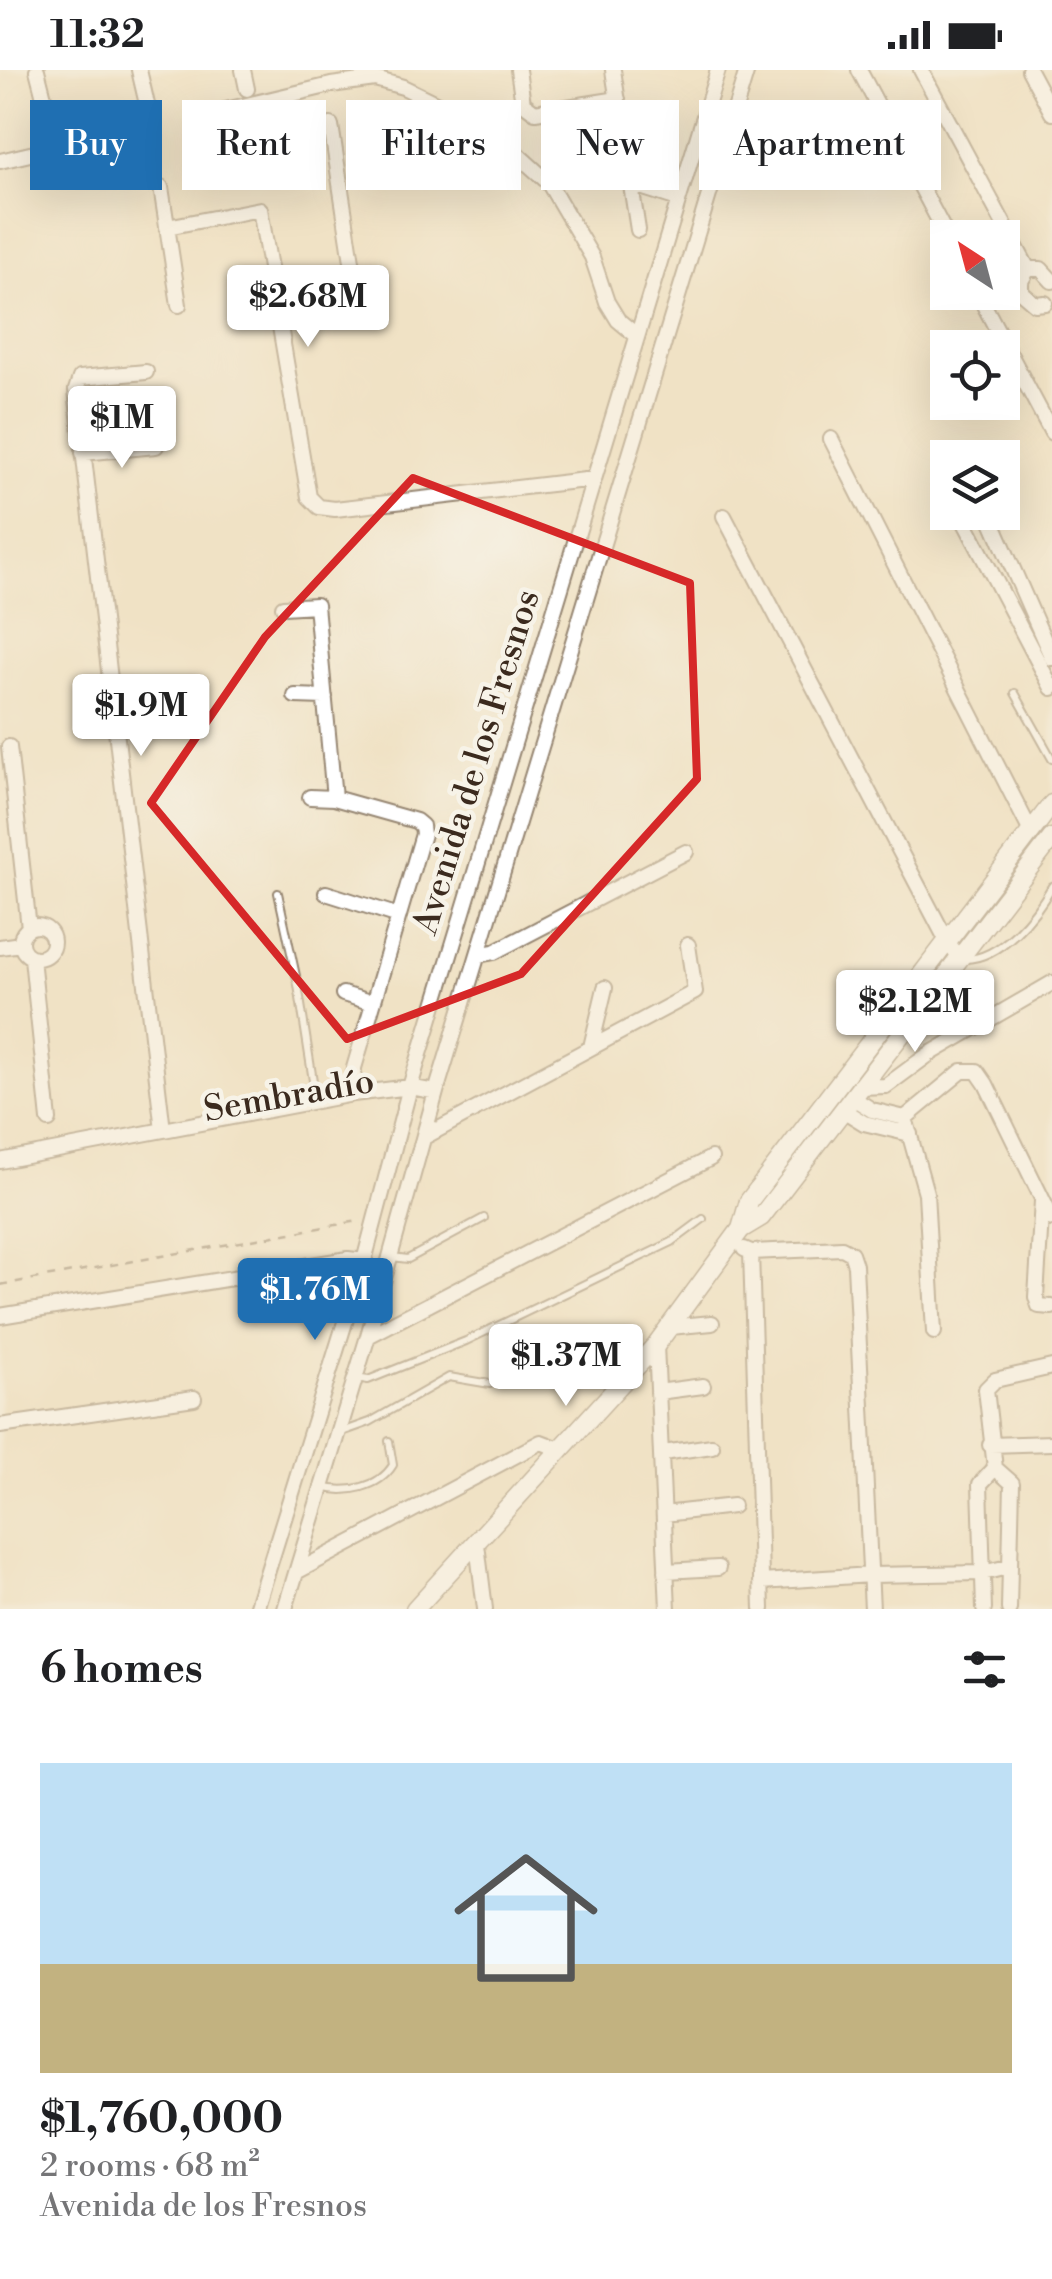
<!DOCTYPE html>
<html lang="en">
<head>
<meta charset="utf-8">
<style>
	:root { --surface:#fff; --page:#f2f2f2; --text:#202124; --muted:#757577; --line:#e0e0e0; --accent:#1f6fb2 }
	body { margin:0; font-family:"Libre Bodoni",serif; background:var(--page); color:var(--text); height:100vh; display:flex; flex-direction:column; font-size:38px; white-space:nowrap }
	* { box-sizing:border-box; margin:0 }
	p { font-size:32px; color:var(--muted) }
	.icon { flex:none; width:55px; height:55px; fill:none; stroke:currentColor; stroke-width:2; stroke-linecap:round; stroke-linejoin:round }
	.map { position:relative; height:1539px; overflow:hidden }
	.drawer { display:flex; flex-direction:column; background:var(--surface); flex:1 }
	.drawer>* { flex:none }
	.hud { position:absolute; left:30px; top:30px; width:992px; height:90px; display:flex; gap:20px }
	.needle { width:65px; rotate:324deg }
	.fabs { position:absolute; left:930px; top:150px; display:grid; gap:20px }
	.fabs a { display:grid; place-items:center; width:90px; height:90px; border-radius:0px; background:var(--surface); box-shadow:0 10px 40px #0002; font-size:50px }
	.price { position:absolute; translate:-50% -85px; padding:0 22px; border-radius:10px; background:#fff; color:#222; font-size:32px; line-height:65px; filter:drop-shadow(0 2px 5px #0008) }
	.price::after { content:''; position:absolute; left:50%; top:60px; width:30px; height:22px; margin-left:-15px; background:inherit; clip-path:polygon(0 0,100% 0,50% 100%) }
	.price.active { background:var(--accent); color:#fff }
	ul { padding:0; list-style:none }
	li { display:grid; align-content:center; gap:20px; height:530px; padding:0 40px }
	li+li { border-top:2px solid var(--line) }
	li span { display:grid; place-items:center; height:310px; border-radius:0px; color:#555 }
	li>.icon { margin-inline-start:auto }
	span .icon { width:180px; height:180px; fill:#fffc; stroke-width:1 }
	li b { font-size:42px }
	h2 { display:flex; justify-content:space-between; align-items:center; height:120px; padding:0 40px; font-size:42px }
	.tag { padding:0 35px; border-radius:0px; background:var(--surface); box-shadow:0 10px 40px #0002; font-size:35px; line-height:90px }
	.tag.active { background:var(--accent); color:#fff }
	.status { display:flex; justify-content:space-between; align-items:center; height:70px; padding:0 50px; background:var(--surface); direction:ltr }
	.status svg { height:28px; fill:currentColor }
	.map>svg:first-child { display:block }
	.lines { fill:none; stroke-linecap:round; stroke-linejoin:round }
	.service-casing { stroke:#968672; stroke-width:10 }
	.minor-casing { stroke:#968672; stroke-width:18 }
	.tertiary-casing { stroke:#968672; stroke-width:21 }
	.path { stroke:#968672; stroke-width:2.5; stroke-dasharray:8 8; stroke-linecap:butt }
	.service { stroke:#fff; stroke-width:6 }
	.minor { stroke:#fff; stroke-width:14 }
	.tertiary { stroke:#fff; stroke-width:18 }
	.marked { fill:none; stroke:#d62828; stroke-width:8; stroke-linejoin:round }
	.labels { text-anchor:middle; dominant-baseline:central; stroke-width:9; stroke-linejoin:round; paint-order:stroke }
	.street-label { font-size:35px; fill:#3b2a1e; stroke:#f7f3e8 }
</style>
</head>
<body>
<div class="status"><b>11:32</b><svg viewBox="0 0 49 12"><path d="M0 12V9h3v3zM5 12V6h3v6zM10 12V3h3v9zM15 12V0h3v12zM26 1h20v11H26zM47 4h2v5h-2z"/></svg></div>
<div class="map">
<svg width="1052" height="1539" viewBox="0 0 1052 1539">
	<rect width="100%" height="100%" fill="#f7f3e8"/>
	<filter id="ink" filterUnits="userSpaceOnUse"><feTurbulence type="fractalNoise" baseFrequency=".01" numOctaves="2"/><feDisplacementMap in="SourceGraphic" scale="20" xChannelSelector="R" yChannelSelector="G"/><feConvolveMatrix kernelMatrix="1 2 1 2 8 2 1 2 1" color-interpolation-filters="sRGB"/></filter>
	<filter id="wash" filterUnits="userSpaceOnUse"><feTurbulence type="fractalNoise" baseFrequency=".0048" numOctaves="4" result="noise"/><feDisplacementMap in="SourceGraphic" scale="40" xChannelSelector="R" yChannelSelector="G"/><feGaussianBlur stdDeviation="2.25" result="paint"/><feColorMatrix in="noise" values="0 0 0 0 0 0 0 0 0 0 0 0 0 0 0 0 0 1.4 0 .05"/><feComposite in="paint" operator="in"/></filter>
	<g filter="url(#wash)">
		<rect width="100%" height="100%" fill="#f0e2c5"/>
	</g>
	<g filter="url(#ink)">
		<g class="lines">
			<defs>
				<path id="service" d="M1015,623L1052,689
					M278,823L298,915L316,1030
					M965,889C1001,889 1036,845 1052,816
					M392,1187L408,1189L484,1148
					M356,1308L368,1310L466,1271L672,1172L703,1149
					M342,1362L370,1352L449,1307L490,1314
					M322,1417C346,1424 379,1418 393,1395L389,1371"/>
				<path id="minor" d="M37,0L57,78
					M243,0L247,19
					M518,0L523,33L535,42L618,29
					M613,0L638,160
					M859,0L948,168
					M921,0L1028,199
					M1029,0L1052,43
					M217,42L331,15L375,9L403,17L452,41L505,73L548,112L592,187L607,232L618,250L636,265
					M0,91L137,59L149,43L139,0
					M629,99L683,112
					M631,114L678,129
					M161,117L179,235
					M167,157L260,139L309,427L319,437L335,439L594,409
					M1028,199L1021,211V222L1035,234L1045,233
					M1028,199H1041L1052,211
					M977,222L1052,363
					M279,235L346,225L353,220L355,211L331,55
					M146,302L80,308L76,320L163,1060
					M831,369L1031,762
					M83,383L156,376
					M988,442L1052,588
					M961,445L1052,618
					M724,446L947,871L960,889
					M283,537L316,535L334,728
					M295,626L325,627
					M9,677L29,858
					M310,727L334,728L416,751L422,756L423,764L354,998L353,1024
					M326,823L399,846
					M21 872a16 16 0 1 1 32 0a16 16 0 1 1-32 0Z
					M0,877L21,874
					M478,885L494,882L686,782
					M32,888L49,1050
					M343,924L373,933
					M591,977L605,918
					M860,1017L886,1016L928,985L1052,913
					M436,1022L747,0
					M853,1028L872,1040L905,1048
					M843,1040L864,1053L910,1064
					M905,1048L962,1001H977L986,1014L1052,1149
					M905,1048L926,1123L934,1262
					M426,1066L695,922L688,875
					M0,1091L353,1024L410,1017L436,1022L368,1266L285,1539
					M1042,1131L1036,1227L1039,1236L1052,1237
					M744,1179L751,1182L762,1539
					M751,1182L842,1178L851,1183L855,1195L872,1539
					M0,1246L348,1189L364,1191
					M670,1257L712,1253
					M368,1266L711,1088
					M656,1275L668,1539
					M658,1322L703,1316
					M0,1356L194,1328
					M990,1375L1052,1373
					M663,1383L712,1376
					M664,1444L733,1436
					M477,1474L485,1539
					M298,1501L541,1372L562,1380
					M666,1501L718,1498
					M761,1512L871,1505L982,1503L1008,1497
					M256,1539L364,1191L410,1017L718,0
					M984,1539L980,1414L995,1398
					M1009,1539L1012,1413L995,1398L986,1319L995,1310L1052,1297"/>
				<path id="tertiary" d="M741,1159L761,1147L1052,768
					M415,1539L656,1275L741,1159L749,1131L1052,734"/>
			</defs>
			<use href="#service" class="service-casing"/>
			<use href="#minor" class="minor-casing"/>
			<use href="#tertiary" class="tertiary-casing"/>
			<path class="path" d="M0,1215L358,1151"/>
			<use href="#service" class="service"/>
			<use href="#minor" class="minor"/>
			<use href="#tertiary" class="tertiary"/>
		</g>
	</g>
	<path d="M0 0H1052V1539H0ZM413,408L690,513L697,709L521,904L347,969L151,733L265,567Z" fill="#f0e2c5" fill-opacity=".55" fill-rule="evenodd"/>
	<path class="marked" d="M413,408L690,513L697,709L521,904L347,969L151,733L265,567Z"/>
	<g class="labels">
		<g class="street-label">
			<text transform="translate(477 692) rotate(-73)">Avenida de los Fresnos</text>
			<text transform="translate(289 1026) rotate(-10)">Sembradío</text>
		</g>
	</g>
</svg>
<div class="fabs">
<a><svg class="needle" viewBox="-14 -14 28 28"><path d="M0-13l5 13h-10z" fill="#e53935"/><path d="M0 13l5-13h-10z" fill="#757577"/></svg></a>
<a><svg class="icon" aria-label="locate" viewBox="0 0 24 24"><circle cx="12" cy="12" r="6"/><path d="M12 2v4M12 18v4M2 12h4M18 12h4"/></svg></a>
<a><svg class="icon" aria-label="layers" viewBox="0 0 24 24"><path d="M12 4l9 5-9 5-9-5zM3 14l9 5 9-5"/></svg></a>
</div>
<b class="price" style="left:308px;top:280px">$2.68M</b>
<b class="price" style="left:122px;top:401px">$1M</b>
<b class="price" style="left:141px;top:689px">$1.9M</b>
<b class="price" style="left:915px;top:985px">$2.12M</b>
<b class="price active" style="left:315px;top:1273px">$1.76M</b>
<b class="price" style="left:566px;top:1339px">$1.37M</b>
<div class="hud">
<a class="tag active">Buy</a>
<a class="tag">Rent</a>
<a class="tag">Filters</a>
<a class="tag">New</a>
<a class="tag">Apartment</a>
</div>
</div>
<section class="drawer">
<h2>6 homes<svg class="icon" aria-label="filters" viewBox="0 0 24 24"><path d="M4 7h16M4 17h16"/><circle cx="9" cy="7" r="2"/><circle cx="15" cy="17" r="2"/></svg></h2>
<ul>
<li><span style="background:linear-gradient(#bfe0f5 65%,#c2b280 0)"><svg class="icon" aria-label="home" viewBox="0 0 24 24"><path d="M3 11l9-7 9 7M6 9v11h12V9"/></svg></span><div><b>$1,760,000</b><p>2 rooms · 68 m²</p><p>Avenida de los Fresnos</p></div></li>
</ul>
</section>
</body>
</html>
